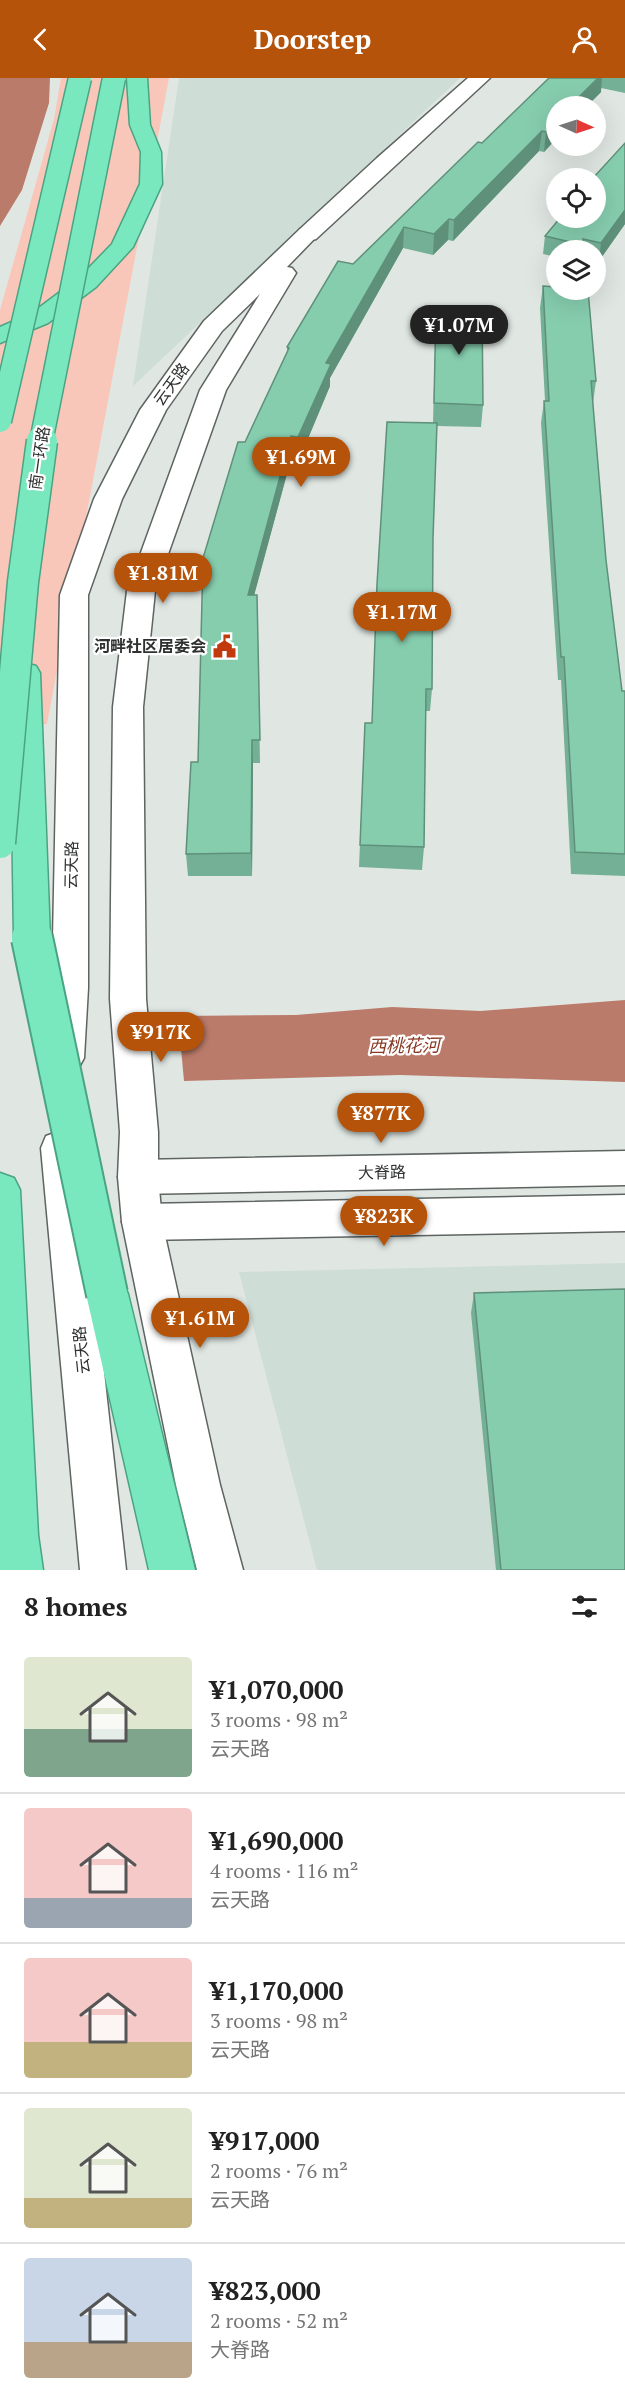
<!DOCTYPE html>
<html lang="en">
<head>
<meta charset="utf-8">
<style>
	:root { --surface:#fff; --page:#f6f6f6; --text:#222; --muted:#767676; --line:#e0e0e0; --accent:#b45309 }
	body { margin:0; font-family:"PT Serif","Noto Sans SC",serif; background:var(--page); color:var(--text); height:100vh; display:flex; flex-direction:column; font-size:22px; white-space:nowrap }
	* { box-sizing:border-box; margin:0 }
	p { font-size:20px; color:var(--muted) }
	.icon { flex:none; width:33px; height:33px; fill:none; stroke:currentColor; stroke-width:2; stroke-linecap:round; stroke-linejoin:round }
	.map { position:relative; height:1492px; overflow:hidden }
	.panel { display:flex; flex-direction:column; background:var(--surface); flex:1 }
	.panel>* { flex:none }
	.needle { width:39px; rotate:93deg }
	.fabs { position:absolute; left:546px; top:18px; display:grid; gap:12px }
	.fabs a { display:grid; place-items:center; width:60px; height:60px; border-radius:50%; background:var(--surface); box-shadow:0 6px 24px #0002; font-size:30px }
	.price { position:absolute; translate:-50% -51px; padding:0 14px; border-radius:21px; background:var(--accent); color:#fff; font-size:20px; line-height:39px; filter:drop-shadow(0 2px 3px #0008) }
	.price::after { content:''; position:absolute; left:50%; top:36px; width:18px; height:14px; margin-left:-9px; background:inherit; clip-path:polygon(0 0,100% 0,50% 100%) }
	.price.active { background:#222; color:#fff }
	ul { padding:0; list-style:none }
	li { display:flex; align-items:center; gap:18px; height:150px; padding:0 24px }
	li+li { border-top:2px solid var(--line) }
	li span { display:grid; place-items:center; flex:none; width:168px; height:120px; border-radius:6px; color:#555 }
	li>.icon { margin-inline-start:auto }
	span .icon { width:72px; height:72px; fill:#fffc; stroke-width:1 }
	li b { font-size:26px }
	h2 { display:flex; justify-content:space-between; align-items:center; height:72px; padding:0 24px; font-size:26px }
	header { display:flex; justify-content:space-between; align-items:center; height:78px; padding:0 24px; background:var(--accent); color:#fff; font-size:27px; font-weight:800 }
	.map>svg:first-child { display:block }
	.built { fill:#ceddd6 }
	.green { fill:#f9c7b9 }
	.water { fill:#bb7b6a }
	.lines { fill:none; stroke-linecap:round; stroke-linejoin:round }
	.tertiary-casing { stroke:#5e6461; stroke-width:3 }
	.secondary-casing { stroke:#5e6461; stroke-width:3 }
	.trunk-casing { stroke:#4aa483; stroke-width:3 }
	.tertiary { fill:#fff; fill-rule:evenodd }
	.secondary { fill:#fff; fill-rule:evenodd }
	.trunk { fill:#7ae8bf; fill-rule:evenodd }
	.trunk-bridge-far2-casing { stroke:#4aa483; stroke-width:25; stroke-linecap:butt }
	.trunk-bridge-far1-casing { stroke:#4aa483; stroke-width:33; stroke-linecap:butt }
	.trunk-bridge-casing { stroke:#4aa483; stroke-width:44; stroke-linecap:butt }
	.trunk-bridge-far2 { stroke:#7ae8bf; stroke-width:22 }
	.trunk-bridge-far1 { stroke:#7ae8bf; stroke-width:30 }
	.trunk-bridge { stroke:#7ae8bf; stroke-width:40 }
	.wall { fill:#73b096 }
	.shaded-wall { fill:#5e907a }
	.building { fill:#86cdae; stroke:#5e907a; stroke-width:1.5 }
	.labels { text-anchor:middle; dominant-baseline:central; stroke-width:4.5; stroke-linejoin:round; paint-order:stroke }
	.street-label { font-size:16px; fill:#2f3130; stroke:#fff }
	.poi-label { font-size:16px; font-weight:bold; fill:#2f3130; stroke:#fff; text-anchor:end }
	.water-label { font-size:18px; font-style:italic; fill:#883924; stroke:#fff }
</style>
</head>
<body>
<header><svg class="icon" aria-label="back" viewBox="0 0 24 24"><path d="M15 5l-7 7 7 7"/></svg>Doorstep<svg class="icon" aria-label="person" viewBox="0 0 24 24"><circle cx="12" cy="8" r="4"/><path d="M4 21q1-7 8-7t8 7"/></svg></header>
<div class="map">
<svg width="625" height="1492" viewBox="0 0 625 1492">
	<rect width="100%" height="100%" fill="#e0e7e3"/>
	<path class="built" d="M179,0H460L133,308Z
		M625,1185V1492H317L239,1194Z"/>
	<path class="green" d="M61,0H169L47,646L0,650V232L54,41Z"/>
	<path class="water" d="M0,0H50L49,25L22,112L0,148Z
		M625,922V1004L400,997L184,1003L178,938L296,937L392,929L480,933Z"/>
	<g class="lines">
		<defs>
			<path id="tertiary" d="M468,0H490L316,161L308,163L300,161L297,156L300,151L377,80Z
				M625,1073V1107L138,1116L124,1111L118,1099L124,1087L138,1082Z
				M625,1117V1153L142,1162L128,1157L122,1144L128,1131L142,1126Z"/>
			<path id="secondary" d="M308,149L316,151L319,156L287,189L292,190L296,195L226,312L155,513L143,629L146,921L158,1054V1099L162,1144L220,1407L243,1492H197L176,1407L122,1144L118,1099L120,1054L110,921L113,629L127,513L200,312L260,216L222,253L166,332L122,421L88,517V910L84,980L78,991L65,995L52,991L46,980L52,910L60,517L94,421L140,332L204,243L300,151Z
				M60,1053L74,1058L79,1070L126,1492H80L41,1070L46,1058Z"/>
			<path id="trunk" d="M127,0H147L150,47L161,74L162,106L133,169L96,209L48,245L0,265V249L32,235L80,199L112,166L140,106L141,74L130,47Z
				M25,585L36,588L40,595L50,860L44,870L32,874L20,870L14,860L10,595L14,588Z
				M0,1095L14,1100L20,1112L38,1457L43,1492H0Z
				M107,1197L122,1203L128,1216L195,1492H149L86,1216L92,1203Z"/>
		</defs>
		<use href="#tertiary" class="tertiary-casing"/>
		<use href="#secondary" class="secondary-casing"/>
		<use href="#trunk" class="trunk-casing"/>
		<use href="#tertiary" class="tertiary"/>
		<use href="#secondary" class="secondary"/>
		<use href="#trunk" class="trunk"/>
		<defs>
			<path id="trunk-bridge-far2" d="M0,343L80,0
				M41,364L114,0"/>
			<path id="trunk-bridge-far1" d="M0,765L23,504L42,363"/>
			<path id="trunk-bridge" d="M32,860L107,1216"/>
		</defs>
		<use href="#trunk-bridge-far2" class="trunk-bridge-far2-casing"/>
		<use href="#trunk-bridge-far1" class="trunk-bridge-far1-casing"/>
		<use href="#trunk-bridge" class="trunk-bridge-casing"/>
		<use href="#trunk-bridge-far2" class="trunk-bridge-far2"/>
		<use href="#trunk-bridge-far1" class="trunk-bridge-far1"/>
		<use href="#trunk-bridge" class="trunk-bridge"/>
	</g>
	<path class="wall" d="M549,0H625V15L601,10V14L587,28H556V61L544,74L539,73L453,163L448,162L433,177L403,170L330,300V308L299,382L291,381L254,517H257L260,685H253L252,798H188L186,776L198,684L245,364L287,275V269L353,186L482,65Z
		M625,65V146L599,183L596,182V172H556V179L543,176L545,158Z
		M543,208L596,303L593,325L606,482L622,613L625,618V798L571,796L561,602H558L541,345L544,323H545L540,230Z
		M436,229L483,327L481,349L437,348L433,460L432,611L430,633H425L424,769L422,792L359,789L365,645H372L433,345Z
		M474,1215L625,1492H496L471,1235Z"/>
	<path class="shaded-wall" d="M598,0H602L601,14L587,28H570Z
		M556,43V61L544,74L546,54Z
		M542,53L539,73L453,163L454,142Z
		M625,132V146L599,183L601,165Z
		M449,141L448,162L433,177L434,156Z
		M404,149L403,170L330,300V308L299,382L298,359L326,285Z
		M291,358V381L248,540V517Z
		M252,662L253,685L252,798L251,775Z"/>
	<path class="building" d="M549,0H598L570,28H556V43L546,54L542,53L454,142L449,141L434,156L404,149L326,285L331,286L298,359L291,358L248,517H257L260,662H252L251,775L186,776L191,684H198L203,480L238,364H245L289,270L287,269L338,183L353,186L478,64L482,65Z
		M625,65V132L601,165L583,161V167L545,158L560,140H596V100H593Z
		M543,208L556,209V212H588L596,303H591L606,482L622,613H625V776L575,774L564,579H561L544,323H549Z
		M436,229L482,230L483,327L434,325Z
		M387,344L437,345L433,460L432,611H426L424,769L360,767L365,645H372L377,506Z
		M625,1211V1492H501L474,1215Z"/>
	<defs>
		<symbol id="civic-bare" viewBox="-9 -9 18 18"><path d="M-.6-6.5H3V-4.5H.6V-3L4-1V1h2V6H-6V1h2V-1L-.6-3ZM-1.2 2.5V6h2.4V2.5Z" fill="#c2390d" stroke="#fff" stroke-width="2.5" paint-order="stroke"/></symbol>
	</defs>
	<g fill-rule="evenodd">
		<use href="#civic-bare" x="208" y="552" width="33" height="33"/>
	</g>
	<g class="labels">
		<g class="street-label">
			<text transform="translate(171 306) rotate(-54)">云天路</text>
			<text transform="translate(39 380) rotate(-82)">南一环路</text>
			<text transform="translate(71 787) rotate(-89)">云天路</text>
			<text transform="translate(382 1094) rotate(-1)">大脊路</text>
			<text transform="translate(81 1272) rotate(-96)">云天路</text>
		</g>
		<g class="poi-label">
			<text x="206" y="568">河畔社区居委会</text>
		</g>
		<g class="water-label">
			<text transform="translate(404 967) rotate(-1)">西桃花河</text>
		</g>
	</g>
</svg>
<div class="fabs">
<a><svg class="needle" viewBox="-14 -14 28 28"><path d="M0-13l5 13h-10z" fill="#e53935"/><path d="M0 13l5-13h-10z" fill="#767676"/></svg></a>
<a><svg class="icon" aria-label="locate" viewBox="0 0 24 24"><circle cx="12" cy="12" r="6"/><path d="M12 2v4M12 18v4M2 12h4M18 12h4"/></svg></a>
<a><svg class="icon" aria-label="layers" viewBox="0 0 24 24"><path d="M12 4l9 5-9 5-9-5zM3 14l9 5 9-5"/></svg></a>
</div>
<b class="price active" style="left:459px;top:278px">¥1.07M</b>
<b class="price" style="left:301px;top:410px">¥1.69M</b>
<b class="price" style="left:163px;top:526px">¥1.81M</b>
<b class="price" style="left:402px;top:565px">¥1.17M</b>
<b class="price" style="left:161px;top:985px">¥917K</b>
<b class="price" style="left:381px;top:1066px">¥877K</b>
<b class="price" style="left:384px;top:1169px">¥823K</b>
<b class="price" style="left:200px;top:1271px">¥1.61M</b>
</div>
<section class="panel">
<h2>8 homes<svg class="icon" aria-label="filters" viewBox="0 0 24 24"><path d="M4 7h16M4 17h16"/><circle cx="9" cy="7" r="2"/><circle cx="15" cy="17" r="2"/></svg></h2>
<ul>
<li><span style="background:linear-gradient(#dfe7d0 60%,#7fa58c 0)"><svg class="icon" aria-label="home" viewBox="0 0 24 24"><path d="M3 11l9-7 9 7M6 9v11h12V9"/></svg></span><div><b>¥1,070,000</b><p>3 rooms · 98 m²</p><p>云天路</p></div></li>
<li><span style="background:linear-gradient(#f6c9c9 75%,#9aa5b1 0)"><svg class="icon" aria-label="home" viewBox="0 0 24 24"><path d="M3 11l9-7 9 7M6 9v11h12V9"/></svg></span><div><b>¥1,690,000</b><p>4 rooms · 116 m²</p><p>云天路</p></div></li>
<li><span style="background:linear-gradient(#f6c9c9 70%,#c2b280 0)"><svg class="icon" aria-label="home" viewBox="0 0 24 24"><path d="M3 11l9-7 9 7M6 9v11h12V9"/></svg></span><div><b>¥1,170,000</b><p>3 rooms · 98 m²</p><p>云天路</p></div></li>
<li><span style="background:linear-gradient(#dfe7d0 75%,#c2b280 0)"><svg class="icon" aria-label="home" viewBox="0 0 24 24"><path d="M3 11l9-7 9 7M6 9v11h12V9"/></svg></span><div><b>¥917,000</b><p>2 rooms · 76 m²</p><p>云天路</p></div></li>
<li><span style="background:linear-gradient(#c9d6e8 70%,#b9a48a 0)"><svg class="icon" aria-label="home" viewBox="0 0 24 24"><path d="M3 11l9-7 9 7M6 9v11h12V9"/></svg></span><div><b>¥823,000</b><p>2 rooms · 52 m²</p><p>大脊路</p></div></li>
</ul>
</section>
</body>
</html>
